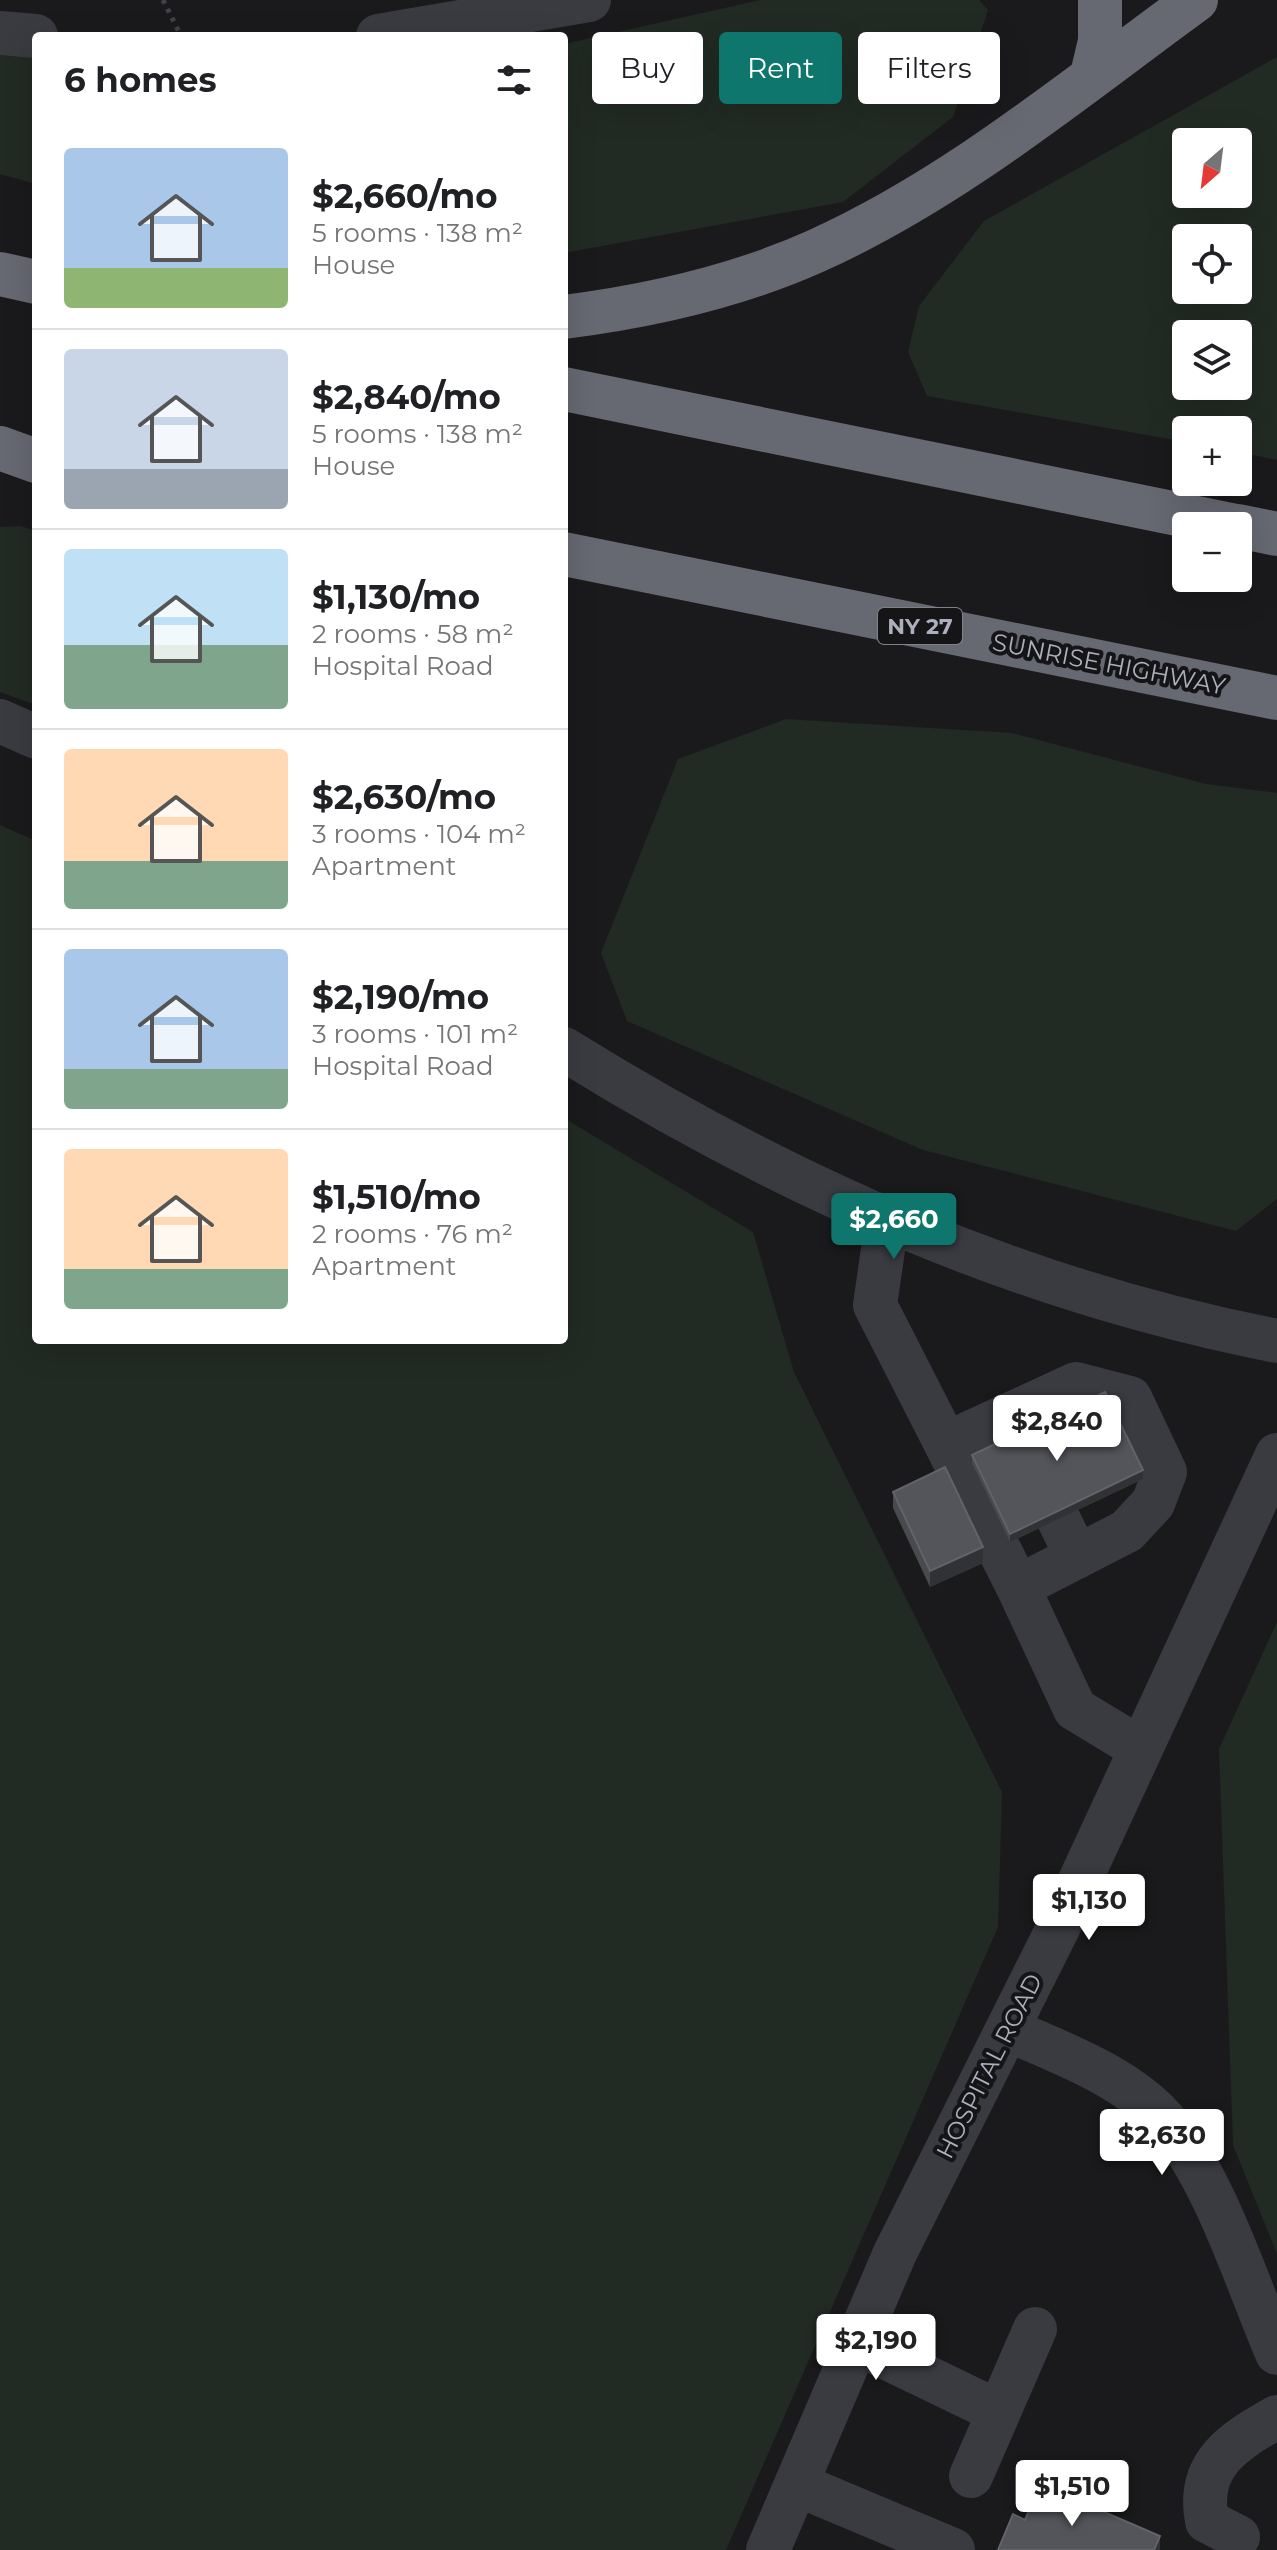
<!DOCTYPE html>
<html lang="en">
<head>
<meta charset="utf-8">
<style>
	:root { --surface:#fff; --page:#f6f6f6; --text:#202124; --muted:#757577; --line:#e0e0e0; --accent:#0f766e }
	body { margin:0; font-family:Montserrat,sans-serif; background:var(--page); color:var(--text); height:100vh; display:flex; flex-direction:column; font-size:30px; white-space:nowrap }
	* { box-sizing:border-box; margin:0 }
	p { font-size:26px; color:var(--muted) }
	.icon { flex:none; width:44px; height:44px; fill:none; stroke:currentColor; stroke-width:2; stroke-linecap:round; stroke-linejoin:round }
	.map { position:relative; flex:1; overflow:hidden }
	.drawer { position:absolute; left:32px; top:32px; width:536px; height:1312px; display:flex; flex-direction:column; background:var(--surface); border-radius:8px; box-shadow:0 8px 32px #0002 }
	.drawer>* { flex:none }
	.guide { position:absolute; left:592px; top:32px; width:564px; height:72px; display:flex; gap:16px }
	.needle { width:52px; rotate:208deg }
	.tools { position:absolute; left:1172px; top:128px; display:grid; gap:16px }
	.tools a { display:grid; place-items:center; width:80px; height:80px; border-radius:8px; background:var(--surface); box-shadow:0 8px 32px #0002; font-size:40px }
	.price { position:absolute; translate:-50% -68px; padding:0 18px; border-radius:8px; background:#fff; color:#222; font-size:26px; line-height:52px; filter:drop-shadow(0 2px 4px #0008) }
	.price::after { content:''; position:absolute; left:50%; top:48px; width:24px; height:18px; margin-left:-12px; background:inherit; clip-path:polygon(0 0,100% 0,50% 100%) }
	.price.selected { background:var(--accent); color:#fff }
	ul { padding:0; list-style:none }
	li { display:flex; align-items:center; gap:24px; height:200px; padding:0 32px }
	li+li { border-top:2px solid var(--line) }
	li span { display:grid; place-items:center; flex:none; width:224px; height:160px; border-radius:8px; color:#555 }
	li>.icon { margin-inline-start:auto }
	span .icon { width:96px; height:96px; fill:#fffc; stroke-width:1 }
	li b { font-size:34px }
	h2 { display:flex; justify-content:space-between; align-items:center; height:96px; padding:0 32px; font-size:34px }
	.tag { padding:0 28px; border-radius:8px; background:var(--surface); box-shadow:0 8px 32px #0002; font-size:28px; line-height:72px }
	.tag.selected { background:var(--accent); color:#fff }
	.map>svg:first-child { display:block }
	.green { fill:#212a23; fill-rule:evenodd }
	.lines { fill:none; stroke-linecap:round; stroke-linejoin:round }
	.path { stroke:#404248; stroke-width:5; stroke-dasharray:4 6; stroke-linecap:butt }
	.minor { stroke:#3a3b41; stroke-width:44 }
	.highway { stroke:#666872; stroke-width:44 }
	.wall { fill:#484a4e }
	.shaded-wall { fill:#313235 }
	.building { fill:#53555a; stroke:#616369; stroke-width:2 }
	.labels { text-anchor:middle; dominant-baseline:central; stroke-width:8; stroke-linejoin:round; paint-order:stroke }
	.shield { fill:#151417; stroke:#7f808a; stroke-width:2 }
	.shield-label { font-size:22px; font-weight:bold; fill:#acafbc }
	.street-label { font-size:24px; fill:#acafbc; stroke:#151417 }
</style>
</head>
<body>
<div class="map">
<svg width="1277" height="2550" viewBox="0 0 1277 2550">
	<rect width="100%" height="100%" fill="#1a1a1c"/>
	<path class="green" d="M760,0H979L988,10L953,117L843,202L564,253V44Z
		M0,51H36V184L0,174Z
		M1277,57V460L1238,452V430H1186V442L927,396L908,352L919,306L984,221ZM1238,142V194H1186V142ZM1238,238V290H1186V238ZM1238,334V386H1186V334Z
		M21,526L36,531V705L0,692V527Z
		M786,719L1012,733L1206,784L1277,793V1199L1236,1231L923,1150L627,1021L601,953L678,759Z
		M0,825L36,841V1340H564V1118L753,1232L794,1372L1002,1792L998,1927L726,2550H0Z
		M1277,1622V2254L1233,2145L1219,1749Z"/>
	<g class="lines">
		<path class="path" d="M163,0L181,36"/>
		<path class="minor" d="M0,33L36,36
			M378,36L589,0
			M0,721L36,737
			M564,1049C786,1187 1020,1291 1277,1341
			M887,1222L875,1305L946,1444L1076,1384L1130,1398L1165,1472L1153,1503L1127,1531L1018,1587L1075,1709L1141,1749
			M946,1444L1018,1587
			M1058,1518L1077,1557
			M1009,2030C1061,2053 1128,2077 1166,2122C1215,2179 1247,2283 1277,2353
			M856,2343L999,2412
			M971,2476L1035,2329
			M796,2484L953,2550
			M1238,2537L1207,2521C1196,2464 1233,2442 1277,2417
			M768,2550L895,2253L1058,1928L1277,1455"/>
		<path class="highway" d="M1092,75L1100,41V0
			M0,274L36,282
			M564,317C651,306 736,287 816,251C954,189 1075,88 1196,0
			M564,389L1236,526
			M0,448L36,461
			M1238,526L1277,534
			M564,554L1277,698"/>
	</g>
	<path class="wall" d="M972,1455L1143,1479L1010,1542L972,1463Z
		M893,1492L983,1563L930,1587L893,1508Z"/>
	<path class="shaded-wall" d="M1143,1470V1479L1010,1542V1534Z
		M983,1547V1563L930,1587V1571Z
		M1160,2536V2550H1154Z"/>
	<path class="building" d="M1105,1392L1143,1470L1010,1534L972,1455Z
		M945,1467L983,1547L930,1571L893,1492Z
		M1039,2484L1160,2536L1154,2550H998L1013,2514L1025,2520Z"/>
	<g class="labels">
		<rect class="shield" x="878" y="608" width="84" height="36" rx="6"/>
		<g class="shield-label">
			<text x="920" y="626">NY 27</text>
		</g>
		<g class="street-label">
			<text transform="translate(1109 664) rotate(11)">SUNRISE HIGHWAY</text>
			<text transform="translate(989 2066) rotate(-63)">HOSPITAL ROAD</text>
		</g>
	</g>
</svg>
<div class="tools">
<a><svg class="needle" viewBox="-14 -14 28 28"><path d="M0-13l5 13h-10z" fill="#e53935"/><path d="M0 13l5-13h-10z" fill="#757577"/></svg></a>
<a><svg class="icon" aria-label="locate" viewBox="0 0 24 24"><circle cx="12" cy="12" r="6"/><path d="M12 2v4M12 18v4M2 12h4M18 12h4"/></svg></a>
<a><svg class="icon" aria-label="layers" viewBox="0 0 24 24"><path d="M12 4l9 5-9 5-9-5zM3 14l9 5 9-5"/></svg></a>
<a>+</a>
<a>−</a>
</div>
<b class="price selected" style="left:894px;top:1261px">$2,660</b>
<b class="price" style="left:1057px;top:1463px">$2,840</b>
<b class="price" style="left:1089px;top:1942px">$1,130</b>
<b class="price" style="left:1162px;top:2177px">$2,630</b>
<b class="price" style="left:876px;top:2382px">$2,190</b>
<b class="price" style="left:1072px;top:2528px">$1,510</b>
<div class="guide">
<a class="tag">Buy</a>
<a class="tag selected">Rent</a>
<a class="tag">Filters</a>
</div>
<section class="drawer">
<h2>6 homes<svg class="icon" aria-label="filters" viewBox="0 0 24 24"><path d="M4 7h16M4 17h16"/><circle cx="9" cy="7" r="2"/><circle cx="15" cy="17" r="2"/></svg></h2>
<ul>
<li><span style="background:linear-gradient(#a9c7e8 75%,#8fb573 0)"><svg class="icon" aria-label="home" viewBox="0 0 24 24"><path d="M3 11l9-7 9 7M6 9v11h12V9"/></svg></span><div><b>$2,660/mo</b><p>5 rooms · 138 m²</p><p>House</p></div></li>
<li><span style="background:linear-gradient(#c9d6e8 75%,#9aa5b1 0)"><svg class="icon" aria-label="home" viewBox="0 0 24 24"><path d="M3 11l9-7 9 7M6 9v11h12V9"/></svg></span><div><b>$2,840/mo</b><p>5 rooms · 138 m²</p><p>House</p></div></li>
<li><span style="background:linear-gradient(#bfe0f5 60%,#7fa58c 0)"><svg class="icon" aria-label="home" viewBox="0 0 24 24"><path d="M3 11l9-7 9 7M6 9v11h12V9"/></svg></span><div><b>$1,130/mo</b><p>2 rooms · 58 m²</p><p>Hospital Road</p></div></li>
<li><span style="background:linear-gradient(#ffd9b3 70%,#7fa58c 0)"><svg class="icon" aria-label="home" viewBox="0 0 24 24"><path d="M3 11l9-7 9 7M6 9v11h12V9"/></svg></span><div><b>$2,630/mo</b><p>3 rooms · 104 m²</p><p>Apartment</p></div></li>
<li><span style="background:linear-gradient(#a9c7e8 75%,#7fa58c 0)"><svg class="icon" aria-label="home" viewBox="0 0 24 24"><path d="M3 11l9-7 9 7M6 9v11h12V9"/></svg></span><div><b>$2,190/mo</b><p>3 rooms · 101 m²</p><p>Hospital Road</p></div></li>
<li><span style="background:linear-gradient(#ffd9b3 75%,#7fa58c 0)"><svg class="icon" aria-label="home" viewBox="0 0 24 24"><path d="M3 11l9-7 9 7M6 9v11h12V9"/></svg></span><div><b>$1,510/mo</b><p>2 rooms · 76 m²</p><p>Apartment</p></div></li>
</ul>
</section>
</div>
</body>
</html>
